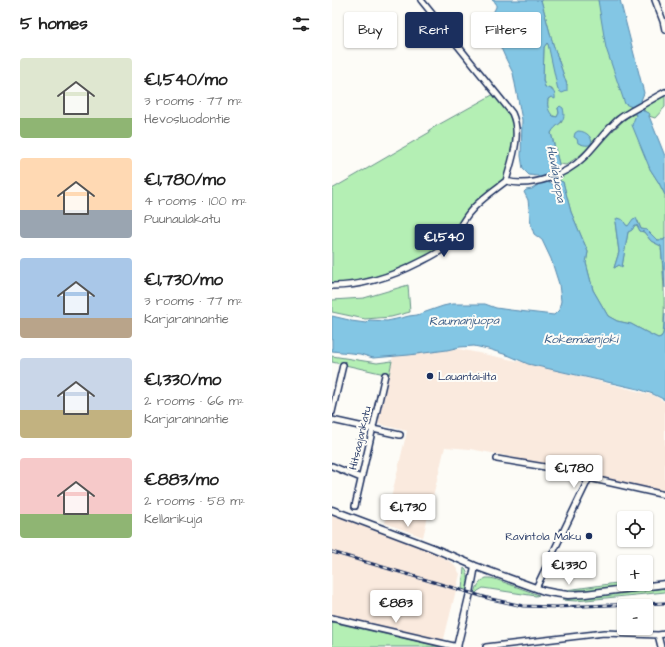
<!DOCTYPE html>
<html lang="en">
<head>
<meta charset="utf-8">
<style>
	:root { --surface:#fff; --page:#f2f2f2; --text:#222; --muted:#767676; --accent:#1b2f5e }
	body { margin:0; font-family:"Architects Daughter",sans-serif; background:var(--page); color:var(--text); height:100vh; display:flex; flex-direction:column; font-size:15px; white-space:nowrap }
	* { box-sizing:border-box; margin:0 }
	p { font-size:13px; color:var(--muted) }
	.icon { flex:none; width:22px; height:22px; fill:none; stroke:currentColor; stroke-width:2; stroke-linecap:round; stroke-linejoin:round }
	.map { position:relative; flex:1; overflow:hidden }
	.details { display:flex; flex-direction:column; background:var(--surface); width:332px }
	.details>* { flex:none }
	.banner { position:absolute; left:12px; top:12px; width:261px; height:36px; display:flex; gap:8px }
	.controls { position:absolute; left:285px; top:511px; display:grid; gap:8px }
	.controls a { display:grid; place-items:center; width:36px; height:36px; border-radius:4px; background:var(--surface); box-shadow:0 1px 3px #0004; font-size:20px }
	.price { position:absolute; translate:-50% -34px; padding:0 9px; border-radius:4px; background:#fff; color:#222; font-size:13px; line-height:26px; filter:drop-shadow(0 1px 2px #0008) }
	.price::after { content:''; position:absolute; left:50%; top:24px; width:12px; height:9px; margin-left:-6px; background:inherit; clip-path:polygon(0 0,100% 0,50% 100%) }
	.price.active { background:var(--accent); color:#fff }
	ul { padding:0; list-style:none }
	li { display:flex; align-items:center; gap:12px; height:100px; padding:0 20px }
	li span { display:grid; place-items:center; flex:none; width:112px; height:80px; border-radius:4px; color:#555 }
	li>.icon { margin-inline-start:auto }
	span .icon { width:48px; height:48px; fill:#fffc; stroke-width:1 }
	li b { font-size:17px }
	h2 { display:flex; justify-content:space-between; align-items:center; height:48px; padding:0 20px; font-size:17px }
	.chip { padding:0 14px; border-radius:4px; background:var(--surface); box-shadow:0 1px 3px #0004; font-size:14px; line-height:36px }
	.chip.active { background:var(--accent); color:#fff }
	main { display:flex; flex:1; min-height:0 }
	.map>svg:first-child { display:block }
	.built { fill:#faeade }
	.green { fill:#b4efb4; stroke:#688f89 }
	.water { fill:#83c6e4; stroke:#598aae }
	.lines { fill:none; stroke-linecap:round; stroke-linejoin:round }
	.minor-casing { stroke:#1b2f5e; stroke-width:8 }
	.major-casing { stroke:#1b2f5e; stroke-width:9 }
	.minor { stroke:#fdfcf7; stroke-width:5 }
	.major { stroke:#fdfcf7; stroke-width:6 }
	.rail-casing { stroke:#1b2f5e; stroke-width:3 }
	.rail { stroke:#fdfcf7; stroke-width:1.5; stroke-dasharray:4.5; stroke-linecap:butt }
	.poi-dot { fill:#1b2f5e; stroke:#fdfcf7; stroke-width:1.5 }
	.labels { text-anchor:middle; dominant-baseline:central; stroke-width:4; stroke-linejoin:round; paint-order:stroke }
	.poi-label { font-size:11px; fill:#1b2f5e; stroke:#fdfcf7; text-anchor:start }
	.street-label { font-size:11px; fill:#1b2f5e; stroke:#fdfcf7 }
	.water-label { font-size:12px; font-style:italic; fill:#3a5c86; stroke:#fdfcf7 }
</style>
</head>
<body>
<main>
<section class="details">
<h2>5 homes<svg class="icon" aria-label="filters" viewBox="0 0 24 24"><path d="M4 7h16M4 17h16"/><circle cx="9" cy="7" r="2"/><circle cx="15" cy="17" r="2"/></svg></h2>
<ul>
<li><span style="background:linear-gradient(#dfe7d0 75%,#8fb573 0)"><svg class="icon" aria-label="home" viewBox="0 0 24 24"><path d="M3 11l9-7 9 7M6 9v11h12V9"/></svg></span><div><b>€1,540/mo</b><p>3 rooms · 77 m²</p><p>Hevosluodontie</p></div></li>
<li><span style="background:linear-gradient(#ffd9b3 65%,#9aa5b1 0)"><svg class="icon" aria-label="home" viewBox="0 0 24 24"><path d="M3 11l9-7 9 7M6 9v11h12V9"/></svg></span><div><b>€1,780/mo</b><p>4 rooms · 100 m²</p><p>Puunaulakatu</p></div></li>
<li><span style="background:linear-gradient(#a9c7e8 75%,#b9a48a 0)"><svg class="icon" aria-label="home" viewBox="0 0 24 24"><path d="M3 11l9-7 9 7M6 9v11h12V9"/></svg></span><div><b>€1,730/mo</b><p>3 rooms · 77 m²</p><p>Karjarannantie</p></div></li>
<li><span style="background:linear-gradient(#c9d6e8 65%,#c2b280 0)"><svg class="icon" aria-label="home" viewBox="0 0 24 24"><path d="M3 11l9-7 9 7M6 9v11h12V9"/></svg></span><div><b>€1,330/mo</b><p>2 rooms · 66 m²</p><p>Karjarannantie</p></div></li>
<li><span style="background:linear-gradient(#f6c9c9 70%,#8fb573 0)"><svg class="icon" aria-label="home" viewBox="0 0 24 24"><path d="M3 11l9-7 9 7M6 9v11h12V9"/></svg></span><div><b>€883/mo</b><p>2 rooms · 58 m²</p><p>Kellarikuja</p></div></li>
</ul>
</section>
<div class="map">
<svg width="333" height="647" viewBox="0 0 333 647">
	<rect width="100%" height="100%" fill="#fdfcf7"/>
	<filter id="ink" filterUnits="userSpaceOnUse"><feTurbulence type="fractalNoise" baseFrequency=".025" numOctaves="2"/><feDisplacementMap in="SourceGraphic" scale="8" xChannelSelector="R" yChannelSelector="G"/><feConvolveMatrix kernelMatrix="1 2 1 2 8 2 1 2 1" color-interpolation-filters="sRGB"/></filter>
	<g filter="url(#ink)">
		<path class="built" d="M122,348L186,361L321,395L333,402V492L165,454L138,449L113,447L91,537L53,523L75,431L46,424L61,356L77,355L115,350Z
			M0,514L99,551L122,564L128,574L110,647L0,622Z"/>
		<path class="green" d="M209,0H266L300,107L283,117L255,149L247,156L234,165L227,164L219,133L222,128L230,122L226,108L227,113L225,117C215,116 215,106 216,99L219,97L221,90L213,87L211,80L212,47L215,43L216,44L235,85L221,44Z
			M162,94C168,102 176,110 180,119C184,132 179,172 169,182C166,185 162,187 159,189C152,194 146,199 140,205L141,208L112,248L49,278L0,286V189L98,132L97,130Z
			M332,95H333V107L323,118L317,116L311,109L314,105Z
			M302,114L304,115L318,169L327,183L333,195V238L332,240H325L315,230L309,229L306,221L297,226L283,222L287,252L282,268L287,265L290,266L296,232L300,230L303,225H305L308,231L312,232L319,241L329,246C331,271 333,293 332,319C332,325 333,332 329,337L326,338L314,332L299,324L285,321L276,316L261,290L254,263L256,252L239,212L231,182L228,181V176C256,166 268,141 289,123C293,119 297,116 302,114Z
			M76,285L78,312L59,317L33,319L0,312V300L32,298Z
			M0,356L45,363L60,361L57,375L0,362Z
			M132,568C138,573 136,583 135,591L130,589Z
			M154,578H158L163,579L207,595L204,596L151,588L146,591L144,593H143C145,586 147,582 154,578Z
			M292,582V584H303L259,590H233L249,588Z
			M333,588V592L244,601L230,600L285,593L309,591Z
			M0,622L109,647H0Z"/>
		<path class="water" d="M160,0H209L221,44L235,85V91L230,93L226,90L216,44L215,43L212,47L211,80L213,87C219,89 224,91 223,99L219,97L216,99C215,106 216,111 221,116L225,117L227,113L226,108L228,106L231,108C235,124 225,122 219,133L227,164L223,169L214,174L215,182L220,184L228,181L231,182L239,212L256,252L254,263L261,290L276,316L285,321L299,324L314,332L326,338L329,337L331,334L333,313V400L321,394L306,389L196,364L178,356L156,349L142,346L128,347L115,350L77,355L41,358L28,354L0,351V316L17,320L19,321L34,323L37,320L55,321L69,318L77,316L85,315L111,306L120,304H153L164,308L178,310L222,315L227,310L229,301L227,284L219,259L210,240L202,234L199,225L196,200L192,192L194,190L200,189L207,184L206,176L197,175L191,169L189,156L190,120L181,73L173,57L162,32L160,15L164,7V3Z
			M266,0H288L312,93L308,103L312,111L318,114L317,116L333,156V195L327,183L318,169L300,125L304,115L300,107L293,104L274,48Z
			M246,131C261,131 267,152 246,143L245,139L242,137L243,133Z
			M285,218L291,220L294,225L296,226L301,219L304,218L309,229L315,230L325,240H332L333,238V288L329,246L319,241L312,232L308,231L305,225H303L300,230L296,232L290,267L287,265L282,268L287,252L283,222Z"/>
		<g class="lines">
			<defs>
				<path id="minor" d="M89,0L180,113C190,135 180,159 174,181
					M323,0L331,21L333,30
					M0,286C31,286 61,276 88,262C96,258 105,254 112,248C123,239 128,224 137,213C147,200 161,191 174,181C200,188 234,175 252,157C264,145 273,131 286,120C290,116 296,113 301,110C312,104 322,98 333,92
					M0,412L11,365
					M0,420L68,435
					M165,459L231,470L257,478
					M0,466L29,478
					M23,506L53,375
					M204,588L257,478L333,495
					M0,618L126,647
					M326,635L329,647
					M154,647L272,633L326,635L333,634"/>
				<path id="major" d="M0,510L101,548L143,566L212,591L222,593L236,595L253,594L333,584
					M125,647L138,593L143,566"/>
			</defs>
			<use href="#minor" class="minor-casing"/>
			<use href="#major" class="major-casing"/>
			<use href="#minor" class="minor"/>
			<use href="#major" class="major"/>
			<defs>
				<path id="rail" d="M0,552L159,599L191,606L224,607L333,603"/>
			</defs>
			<use href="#rail" class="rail-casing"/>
			<use href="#rail" class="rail"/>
		</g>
	</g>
	<g class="poi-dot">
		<circle cx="98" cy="376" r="4"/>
		<circle cx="257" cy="536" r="4"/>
	</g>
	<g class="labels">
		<g class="poi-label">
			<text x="106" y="376">Lauantai-ilta</text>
			<text x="249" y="536" text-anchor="end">Ravintola Maku</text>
		</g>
		<g class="street-label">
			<text transform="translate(28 438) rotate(-77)">Hitsaajankatu</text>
		</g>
		<g class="water-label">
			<text transform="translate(224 174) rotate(79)">Huvilajuopa</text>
			<text transform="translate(132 321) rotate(-1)">Raumanjuopa</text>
			<text x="249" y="339">Kokemäenjoki</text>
		</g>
	</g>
</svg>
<div class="controls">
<a><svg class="icon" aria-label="locate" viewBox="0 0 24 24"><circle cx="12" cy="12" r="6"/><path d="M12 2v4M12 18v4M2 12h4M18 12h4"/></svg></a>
<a>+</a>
<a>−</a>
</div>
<b class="price active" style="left:112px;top:258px">€1,540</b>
<b class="price" style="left:242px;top:489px">€1,780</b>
<b class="price" style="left:76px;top:528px">€1,730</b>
<b class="price" style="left:237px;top:586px">€1,330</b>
<b class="price" style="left:64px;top:624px">€883</b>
<div class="banner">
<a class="chip">Buy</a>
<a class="chip active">Rent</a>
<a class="chip">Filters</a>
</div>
</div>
</main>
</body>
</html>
